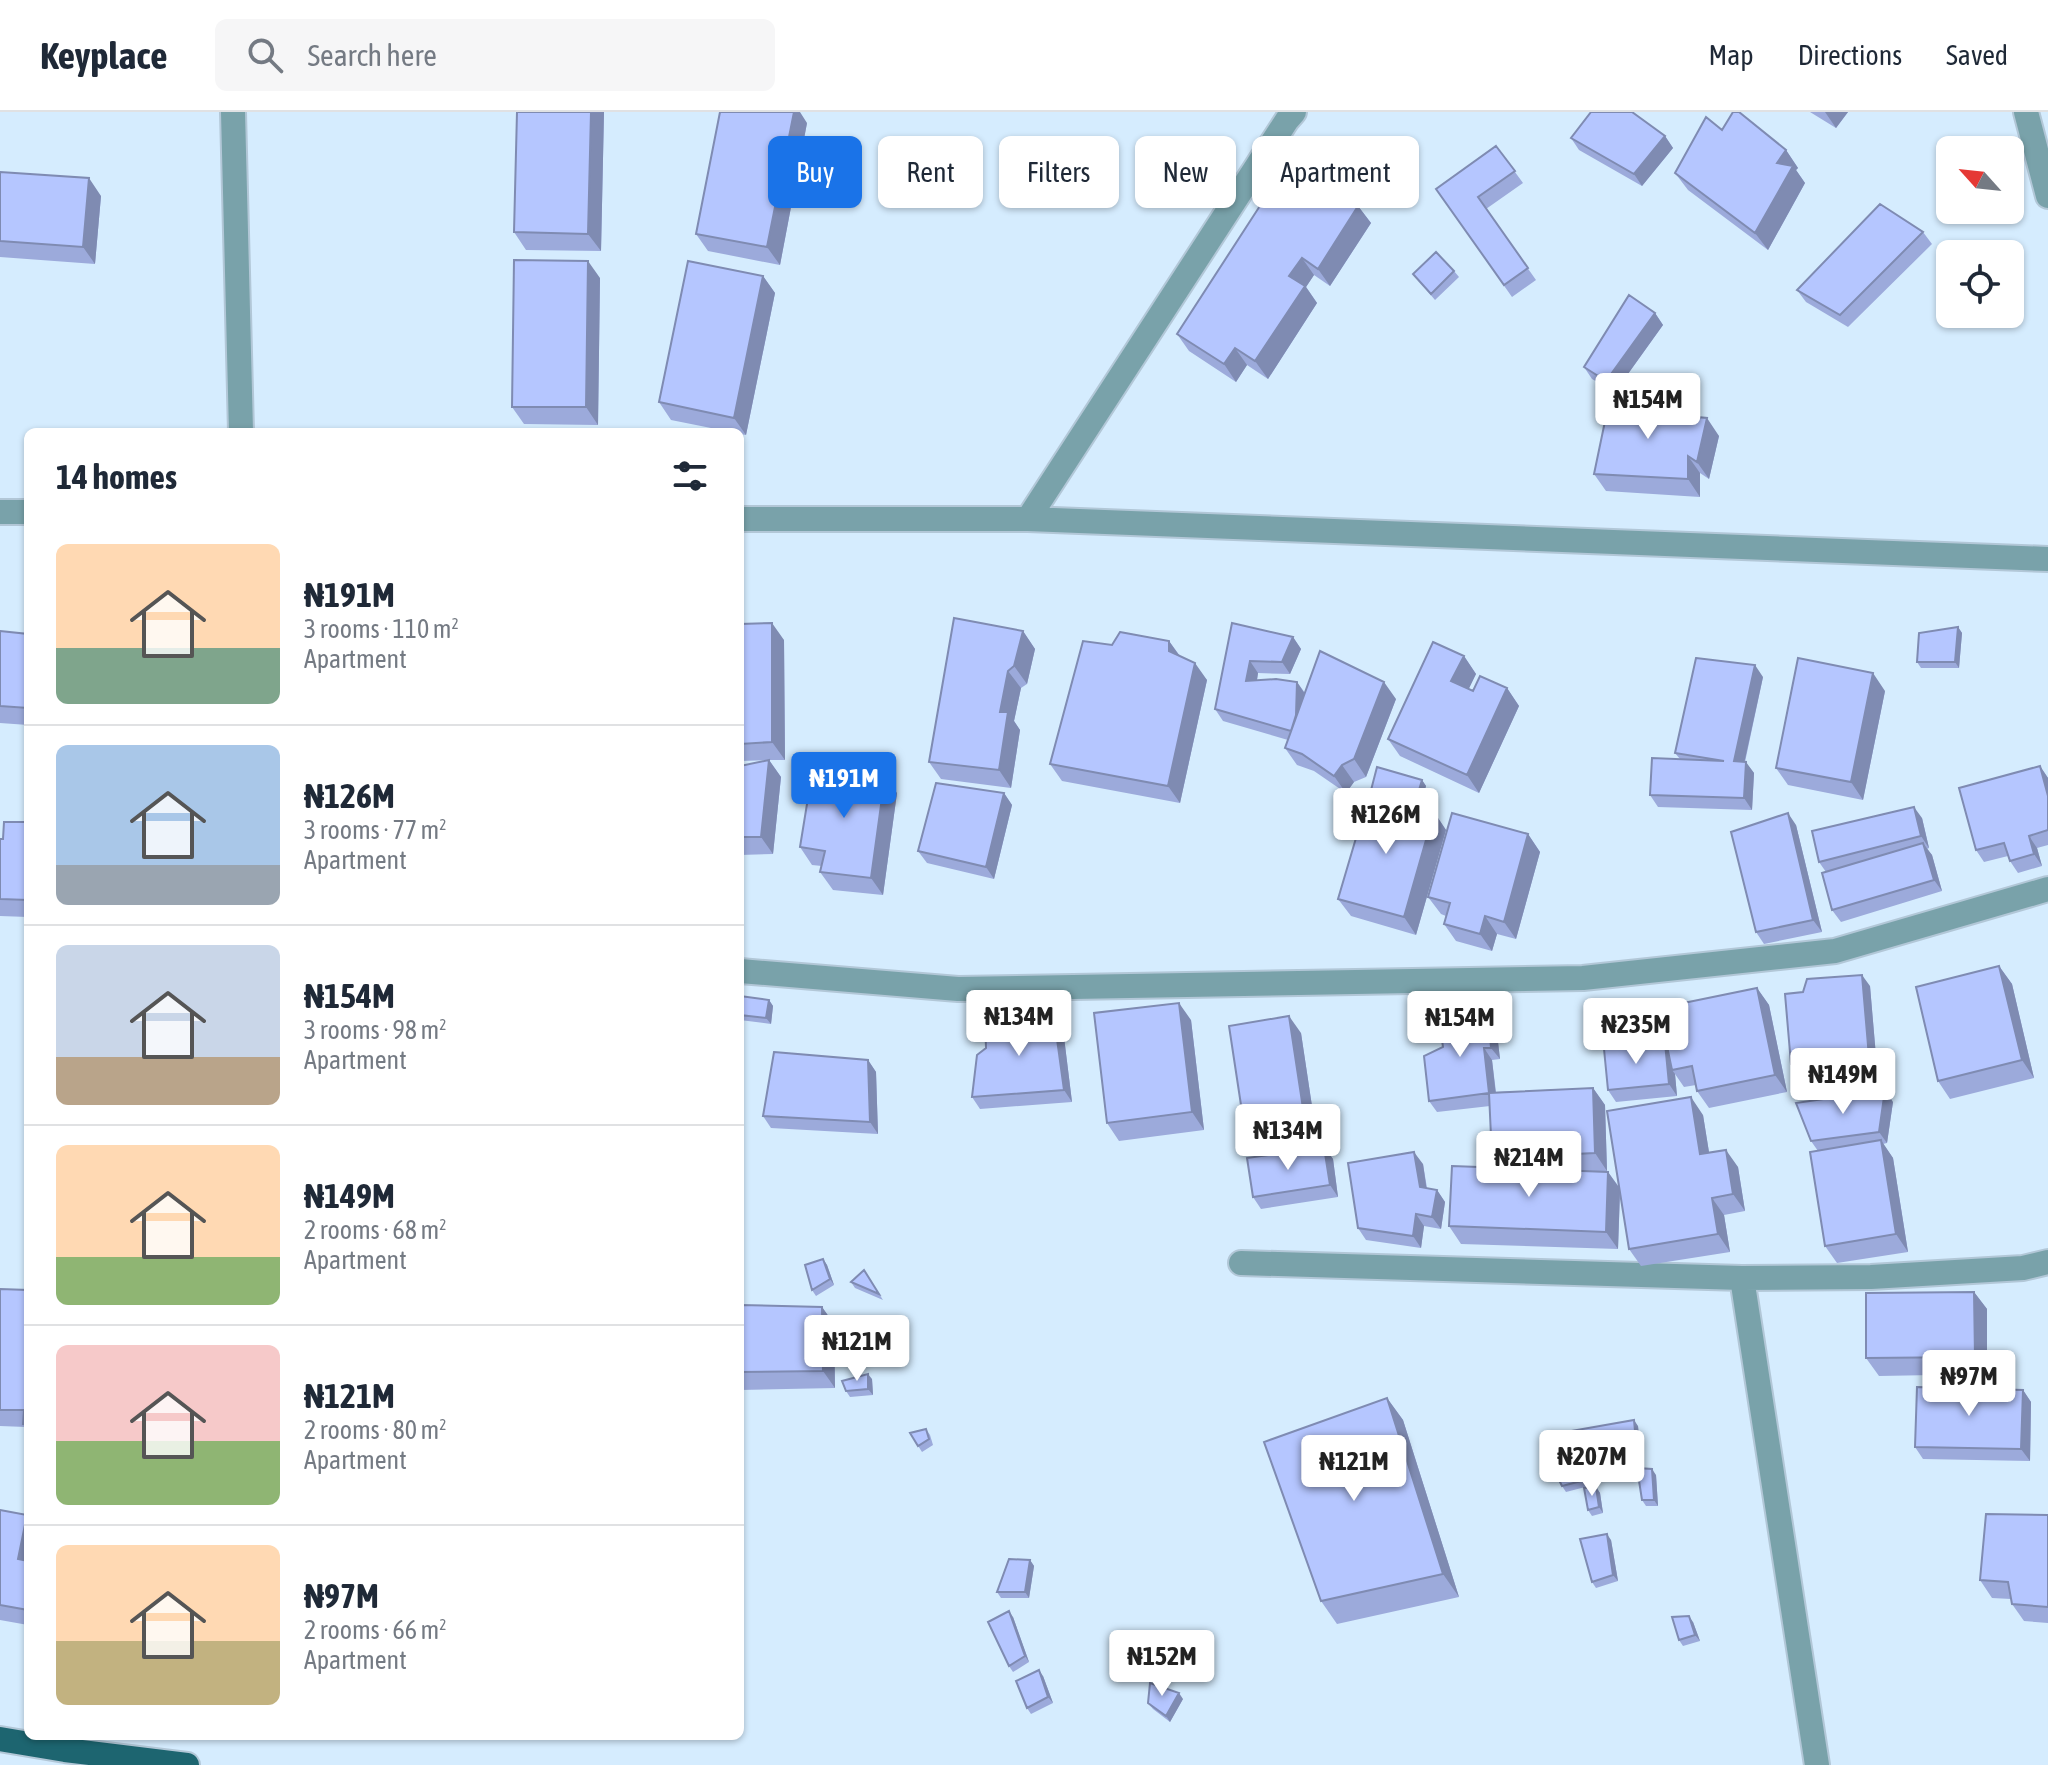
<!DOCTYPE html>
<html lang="en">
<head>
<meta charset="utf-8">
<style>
	:root { --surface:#fff; --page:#f6f6f7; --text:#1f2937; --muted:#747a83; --line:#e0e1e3; --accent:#1a73e8 }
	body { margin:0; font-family:"Asap Condensed",sans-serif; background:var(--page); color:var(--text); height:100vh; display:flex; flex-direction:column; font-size:30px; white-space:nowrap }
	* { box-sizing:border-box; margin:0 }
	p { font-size:26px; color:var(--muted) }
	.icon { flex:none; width:44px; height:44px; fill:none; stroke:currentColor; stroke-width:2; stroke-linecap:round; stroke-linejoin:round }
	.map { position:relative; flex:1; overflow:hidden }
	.panel { position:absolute; left:24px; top:316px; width:720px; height:1312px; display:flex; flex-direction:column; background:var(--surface); border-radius:12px; box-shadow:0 2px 6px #0004 }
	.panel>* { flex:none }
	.hud { position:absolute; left:768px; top:24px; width:760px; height:72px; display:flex; gap:16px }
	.needle { width:52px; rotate:297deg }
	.tools { position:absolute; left:1936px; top:24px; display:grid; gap:16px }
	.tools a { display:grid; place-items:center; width:88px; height:88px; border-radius:12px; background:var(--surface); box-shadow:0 2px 6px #0004; font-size:40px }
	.price { position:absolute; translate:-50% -68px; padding:0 18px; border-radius:8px; background:#fff; color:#222; font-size:26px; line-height:52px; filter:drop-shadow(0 2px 4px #0008) }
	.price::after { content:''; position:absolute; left:50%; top:48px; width:24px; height:18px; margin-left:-12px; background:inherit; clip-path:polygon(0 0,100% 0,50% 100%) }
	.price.active { background:var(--accent); color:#fff }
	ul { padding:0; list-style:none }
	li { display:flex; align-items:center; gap:24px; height:200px; padding:0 32px }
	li+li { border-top:2px solid var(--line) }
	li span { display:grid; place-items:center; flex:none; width:224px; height:160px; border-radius:12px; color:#555 }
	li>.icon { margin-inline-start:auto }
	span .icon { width:96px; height:96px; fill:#fffc; stroke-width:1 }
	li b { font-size:34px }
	h2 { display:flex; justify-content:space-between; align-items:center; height:96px; padding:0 32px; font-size:34px }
	.chip { padding:0 28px; border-radius:12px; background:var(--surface); box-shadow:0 2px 6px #0004; font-size:28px; line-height:72px }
	.chip.active { background:var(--accent); color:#fff }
	header { display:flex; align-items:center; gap:48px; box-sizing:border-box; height:112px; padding:0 40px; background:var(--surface); border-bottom:2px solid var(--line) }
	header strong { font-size:38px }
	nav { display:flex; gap:44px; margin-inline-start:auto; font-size:28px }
	.search { width:560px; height:72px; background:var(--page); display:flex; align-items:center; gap:20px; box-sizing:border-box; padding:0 28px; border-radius:12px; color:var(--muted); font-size:30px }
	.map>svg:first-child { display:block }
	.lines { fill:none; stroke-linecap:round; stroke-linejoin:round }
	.street-casing { stroke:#b2c7d7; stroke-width:28 }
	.primary-casing { stroke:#b2c7d7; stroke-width:28 }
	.street { stroke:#79a2aa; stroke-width:24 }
	.primary { stroke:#1d6570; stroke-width:24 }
	.wall { fill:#9caadb }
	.shaded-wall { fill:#7f8bb2 }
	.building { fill:#b5c6ff; stroke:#7f8bb2; stroke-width:2 }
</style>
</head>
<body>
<header>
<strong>Keyplace</strong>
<div class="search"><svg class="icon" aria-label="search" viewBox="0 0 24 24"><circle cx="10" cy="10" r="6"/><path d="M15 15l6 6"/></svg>Search here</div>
<nav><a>Map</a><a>Directions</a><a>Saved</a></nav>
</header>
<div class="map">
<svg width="2048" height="1653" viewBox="0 0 2048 1653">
	<rect width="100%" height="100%" fill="#d5ecfe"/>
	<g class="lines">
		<defs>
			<path id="street" d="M233,0L241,320
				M2026,0L2048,84
				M0,400H28
				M740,407H1028L2048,447
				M1028,407L1287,8L1294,0
				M740,859L958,877L1583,866L1835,839L2048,777
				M1241,1151L1742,1166L1871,1165L2023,1156L2048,1150
				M1742,1166L1817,1653"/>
			<path id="primary" d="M0,1627L65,1638L187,1653"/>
		</defs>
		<use href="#street" class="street-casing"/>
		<use href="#primary" class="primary-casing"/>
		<use href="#street" class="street"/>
		<use href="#primary" class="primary"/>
	</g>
	<path class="wall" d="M517,0H604L601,139L526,138L514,120Z
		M1810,0H1848L1836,16Z
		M807,11L780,153L708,139L696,122Z
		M1722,18L1786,38L1798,56L1796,58L1805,71L1768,138L1688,78L1675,61Z
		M1665,24L1673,36L1642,74L1579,38L1571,26Z
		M1496,34L1523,71L1486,97L1536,168L1512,185L1436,77Z
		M0,60L101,84L95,152L0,145Z
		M1358,94L1371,111L1330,174L1314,163L1306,175L1317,191L1268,267L1247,253L1236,270L1189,239L1177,222Z
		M1923,120L1932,132L1848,215L1806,190L1797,178Z
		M1454,159L1459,165L1435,188L1413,162Z
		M763,164L775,181L746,323L740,322V320H731L671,308L659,290Z
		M600,166L598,313L524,312L512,295Z
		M1655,201L1663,213L1615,280L1592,267L1584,255Z
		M1668,292L1676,303L1719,324L1709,367L1700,361V385L1606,379L1594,362Z
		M1232,511L1293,525L1301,537L1290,562L1258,561L1257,568L1297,570L1305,581L1396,587L1366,665L1354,670L1346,681L1314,659L1297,653L1285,636L1288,628L1223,609L1215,597Z
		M740,512L784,528L785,648H769L781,665L773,742L740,743V654L768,648L740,649Z
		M1958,515L1962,521L1959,556H1921L1917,550Z
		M0,519L28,522V613L0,611Z
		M1023,519L1035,537L1027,572L1021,576L1014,609L1020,618L1011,676L941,667L929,650Z
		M1169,529L1180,544L1207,568L1180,691L1062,669L1050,652L1112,533Z
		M1464,544L1476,562L1468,577L1473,579L1507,576L1519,594L1479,681L1400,644L1388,627Z
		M1763,565L1745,650L1754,661L1752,698L1658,695L1650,683L1680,647L1675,641Z
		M1885,579L1863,688L1788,673L1776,656Z
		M2040,654L2048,666V733L2037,736L2042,754L2018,761L2010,749L2008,744L1984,750L1976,738Z
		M1422,668L1426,674L1419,696L1434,700L1446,718L1416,823L1351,804L1338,787Z
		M897,681L883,783L833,778L820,760L822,754L812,753L800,735Z
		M1004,681L1012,693L994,767L927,751L918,739Z
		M1922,706L1929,736L1927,737L1932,743L1942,779L1841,810L1832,798L1826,760L1819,750Z
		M28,710V805L0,804V727H3Z
		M1796,713L1822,820L1764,832L1756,820Z
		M1528,722L1540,740L1516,827L1497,822L1492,839L1456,829L1444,812L1446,804L1441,802L1428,785Z
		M1999,854L2012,872L2034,966L1950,987L1938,969Z
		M1870,874L1877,956L1799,964L1791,952L1803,880Z
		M1757,876L1769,893L1787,980L1709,996L1697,979L1696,973L1684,975L1675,962L1677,984L1616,990L1608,978L1665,931L1667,934Z
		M740,884L769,888L773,894L771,912L740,908Z
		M1191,908L1204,1018L1119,1029L1107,1011Z
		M1496,913L1500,947L1492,948L1496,980L1593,976L1605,993L1607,1059H1592L1608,1060L1619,1075L1703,1003L1709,1040L1738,1055L1745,1099L1724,1103L1730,1140L1641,1154L1629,1137L1620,1082L1618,1137L1461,1132L1449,1114L1499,1056L1492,1046L1490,994L1437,1000L1429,989Z
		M1063,917L1072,990L980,997L972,985Z
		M1301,921L1318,1034L1258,1044L1246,1026Z
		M868,948L876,960L878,1022L771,1016L763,1004Z
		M1893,990L1887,1031L1883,1032L1893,1046L1908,1140L1837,1151L1825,1134L1818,1039L1811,1029Z
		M1324,1035L1333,1047L1338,1085L1261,1097L1253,1085Z
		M1423,1052L1427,1076L1437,1078L1445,1090L1441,1117L1424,1114L1421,1136L1366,1128L1358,1116Z
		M823,1147L827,1153L834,1173L816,1184L812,1178Z
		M864,1158L883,1188L855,1176L851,1170Z
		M0,1177L28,1178V1319L26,1315L0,1314Z
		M1974,1180L1987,1197V1262L1879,1264L1866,1246Z
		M740,1193L822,1195L834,1212L835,1276L740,1278Z
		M872,1267L873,1283L850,1285L846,1279Z
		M2023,1278L2031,1290L2030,1349L1923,1347L1915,1335Z
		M1387,1286L1403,1308L1459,1485L1337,1512L1321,1489Z
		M1638,1314L1639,1325L1577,1336L1573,1330Z
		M926,1317L930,1323L933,1333L922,1340L910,1321Z
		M1573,1339L1577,1345L1589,1374L1566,1380L1562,1374Z
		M1656,1363L1658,1394H1646L1642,1388Z
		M1596,1375L1600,1381L1603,1401L1592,1404L1588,1398Z
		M0,1398L28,1405V1513L0,1508Z
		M2048,1403V1511L2024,1509L2012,1492L2011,1487L1992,1486L1980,1468Z
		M1611,1428L1618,1469L1596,1476L1592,1470Z
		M1030,1448L1034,1454L1029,1486H1001L997,1480Z
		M1013,1505L1029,1550L1013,1560L1009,1554Z
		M1693,1510L1700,1529L1683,1534L1679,1528Z
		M1043,1564L1053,1591L1031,1602L1027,1596Z
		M1183,1587L1170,1610L1153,1597L1148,1591Z"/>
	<path class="shaded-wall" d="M591,0H604L601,139L588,122Z
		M794,0H800L807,11L780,153L767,135Z
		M1825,0H1848L1836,16Z
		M1665,24L1673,36L1642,74L1634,62Z
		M1786,38L1798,56L1796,58L1805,71L1768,138L1755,121L1777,51Z
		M89,66L101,84L95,152L83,135Z
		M1358,94L1371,111L1330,174L1318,157Z
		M1302,146L1314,163L1306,175L1317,191L1268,267L1255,249L1289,164Z
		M588,149L600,166L598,313L586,295Z
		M763,164L775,181L746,323L734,306Z
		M1655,201L1663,213L1615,280L1606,269Z
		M1235,236L1247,253L1236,270L1224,252Z
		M1668,292L1680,309L1664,302Z
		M1707,306L1719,324L1709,367L1697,350Z
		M1688,344L1700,361V385L1688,367Z
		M772,511L784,528L785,648L772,630Z
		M1958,515L1962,521L1959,556L1955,550Z
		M1023,519L1035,537L1027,572L1014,554Z
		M1293,525L1301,537L1290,562L1282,550Z
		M1169,529L1181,546L1169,539Z
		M1464,544L1476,562L1464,587L1451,569Z
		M1250,549L1258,561L1255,581L1246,569Z
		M1195,551L1207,568L1180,691L1168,674Z
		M1755,553L1763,565L1742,661L1734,649Z
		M1008,559L1021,576L1014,609L1020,618L1011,676L999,658L1000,600Z
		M1873,561L1885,579L1863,688L1851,670Z
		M1297,570L1305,582L1296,621Z
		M1384,570L1396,587L1366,665L1354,647Z
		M1507,576L1519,594L1479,681L1467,663Z
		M769,648L781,665L773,742L761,725Z
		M1746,650L1754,661L1752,698L1744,686Z
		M1342,653L1354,670L1346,681L1334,664Z
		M2040,654L2048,666V684Z
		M885,664L897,681L883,783L871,766Z
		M1422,668L1426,674L1418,701L1413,695Z
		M1004,681L1012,693L994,767L986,755Z
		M1914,695L1922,706L1929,736L1921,724Z
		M1434,700L1446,718L1416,823L1404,805Z
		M1788,701L1796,713L1822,820L1813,808Z
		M1528,722L1540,740L1516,827L1504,810Z
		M2029,724L2037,736L2042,754L2034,742Z
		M1923,731L1932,743L1942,779L1934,768Z
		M1485,804L1497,822L1492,839L1480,822Z
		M1999,854L2012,872L2034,966L2022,948Z
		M1862,863L1870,874L1877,956L1869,945Z
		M1757,876L1769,893L1787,980L1775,963Z
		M769,888L773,894L771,912L766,906Z
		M1179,891L1191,908L1204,1018L1192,1000Z
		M1488,901L1496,913L1500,947L1491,936Z
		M1289,904L1301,921L1318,1034L1306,1016Z
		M1054,905L1063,917L1072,990L1064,978Z
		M1665,931L1673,943L1672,958L1675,962L1677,984L1669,972Z
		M1484,936L1492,948L1497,993L1489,981Z
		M868,948L876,960L878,1022L870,1010Z
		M1593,976L1605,993L1607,1059L1595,1041Z
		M1885,978L1893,990L1887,1031L1879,1020Z
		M1691,985L1703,1003L1712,1059L1700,1042Z
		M1881,1028L1893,1046L1908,1140L1896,1122Z
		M1324,1035L1333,1047L1338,1085L1330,1073Z
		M1726,1038L1738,1055L1745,1099L1733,1082Z
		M1414,1040L1423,1052L1428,1087L1420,1075Z
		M1608,1060L1620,1077L1618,1137L1606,1120Z
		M1437,1078L1445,1090L1441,1117L1432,1105Z
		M1712,1086L1724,1103L1730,1140L1718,1122Z
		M1416,1102L1424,1114L1421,1136L1413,1124Z
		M823,1147L827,1153L834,1173L830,1167Z
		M1974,1180L1987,1197V1262L1975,1245Z
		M822,1195L834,1212L835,1276L823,1259Z
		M868,1262L872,1267L873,1283L868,1277Z
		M2023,1278L2031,1290L2030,1349L2021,1337Z
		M1387,1286L1403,1308L1459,1485L1443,1462Z
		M1634,1308L1638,1314L1639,1325L1635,1319Z
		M1573,1339L1577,1345L1589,1374L1585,1368Z
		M1652,1357L1656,1363L1658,1394L1654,1388Z
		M1596,1375L1600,1381L1603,1401L1599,1395Z
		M27,1403L28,1405V1461L18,1447Z
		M1607,1422L1611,1428L1618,1469L1613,1463Z
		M1030,1448L1034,1454L1029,1486L1025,1480Z
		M1009,1499L1013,1505L1029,1550L1025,1544Z
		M1689,1504L1693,1510L1700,1529L1695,1523Z
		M1039,1558L1043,1564L1053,1591L1048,1585Z
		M1179,1581L1183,1587L1170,1610L1166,1604Z"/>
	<path class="building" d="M517,0H591L588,122L514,120Z
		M720,0H794L767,135L696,122Z
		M1591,0H1632L1665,24L1634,62L1571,26Z
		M1733,0H1739L1786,38L1777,51L1793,54L1755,121L1675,61L1706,5L1722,18Z
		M1496,34L1515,59L1478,85L1528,156L1504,173L1436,77Z
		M1289,49L1358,94L1318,157L1302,146L1289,164L1305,174L1255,249L1235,236L1224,252L1177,222Z
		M0,60L89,66L83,135L0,129Z
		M1880,92L1923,120L1840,203L1797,178Z
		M1436,140L1454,159L1431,182L1413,162Z
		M514,148L588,149L586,295H512Z
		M688,149L763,164L734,306L659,290Z
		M1629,183L1655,201L1606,269L1584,255Z
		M1636,284L1668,292L1664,302L1707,306L1697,350L1688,344V367L1594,362L1609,290L1627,289Z
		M954,506L1023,519L1014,554L1008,559L1000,600H1008L999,658L929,650Z
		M772,511V630L740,632V512Z
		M1232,511L1293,525L1282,550L1250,549L1246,569L1276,567L1297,570L1296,603L1291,619L1215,597Z
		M1958,515L1955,550H1917L1919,521Z
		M0,519L28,522V596L0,594Z
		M1120,520L1169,529V539L1195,551L1168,674L1050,652L1083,529L1112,533Z
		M1433,530L1464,544L1451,569L1473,579L1480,564L1507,576L1467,663L1388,627Z
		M1320,539L1384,570L1354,647L1342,653L1334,664L1302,642L1285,636Z
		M1696,546L1755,553L1734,649L1746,650L1744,686L1650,683L1652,646L1724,649L1675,641Z
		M1798,546L1873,561L1851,670L1776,656Z
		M769,648L761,725H740V654Z
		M2040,654L2048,684V718L2029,724L2034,742L2010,749L2004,731L1976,738L1959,676Z
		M813,655L885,664L871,766L820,760L825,739L800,735Z
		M1377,655L1422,668L1414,695L1370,682Z
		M936,671L1004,681L986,755L918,739Z
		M1369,682L1434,700L1404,805L1338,787Z
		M1914,695L1921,724L1819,750L1812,719Z
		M1452,701L1528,722L1504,810L1485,804L1480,822L1444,812L1450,791L1428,785Z
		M1788,701L1813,808L1756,820L1731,720Z
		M4,710H28V788L0,787V727H3Z
		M1923,731L1934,768L1832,798L1822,761Z
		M1999,854L2022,948L1938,969L1916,875Z
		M1862,863L1869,945L1791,952L1785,882L1803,880L1807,867Z
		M1757,876L1775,963L1697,979L1692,954L1672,958L1659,896Z
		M740,884L769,888L766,906L740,903Z
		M1179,891L1192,1000L1107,1011L1094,901Z
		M1488,901L1491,936H1484L1489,981L1429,989L1424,944L1443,935L1439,907Z
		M1289,904L1306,1016L1246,1026L1229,914Z
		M1054,905L1064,978L972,985L977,943L986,936L985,908Z
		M1665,931L1669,972L1608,978L1604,937Z
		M774,940L868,948L870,1010L763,1004Z
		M1593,976L1595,1041L1492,1046L1489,981Z
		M1885,978L1879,1020L1811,1029L1796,991Z
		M1691,985L1700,1042L1726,1038L1733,1082L1712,1086L1718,1122L1629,1137L1607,999Z
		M1881,1028L1896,1122L1825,1134L1810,1040Z
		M1324,1035L1330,1073L1253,1085L1247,1046Z
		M1414,1040L1420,1075L1437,1078L1432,1105L1416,1102L1413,1124L1358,1116L1348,1051Z
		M1452,1054L1608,1060L1606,1120L1449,1114Z
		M823,1147L830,1167L812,1178L805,1153Z
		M864,1158L879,1182L851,1170Z
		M0,1177L28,1178V1312H23L24,1298H0Z
		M1974,1180L1975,1245L1866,1246V1181Z
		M740,1193L822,1195L823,1259L740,1260Z
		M868,1262V1277L846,1279L842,1269Z
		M1917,1275L2023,1278L2021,1337L1915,1335Z
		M1387,1286L1443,1462L1321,1489L1264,1330Z
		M1634,1308L1635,1319L1573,1330L1571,1319Z
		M926,1317L929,1327L918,1334L910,1321Z
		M1573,1339L1585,1368L1562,1374L1548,1346Z
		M1637,1356L1652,1357L1654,1388H1642Z
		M1596,1375L1599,1395L1588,1398L1584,1376Z
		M0,1398L27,1403L18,1447L28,1449V1498L0,1493Z
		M1986,1402L2048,1403V1495L2012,1492L2008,1470L1980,1468Z
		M1607,1422L1613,1463L1592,1470L1580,1427Z
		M1009,1447L1030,1448L1025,1480H997Z
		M1009,1499L1025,1544L1009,1554L988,1510Z
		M1689,1504L1695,1523L1679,1528L1672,1505Z
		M1039,1558L1048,1585L1027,1596L1016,1569Z
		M1150,1571L1179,1581L1166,1604L1148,1591Z"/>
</svg>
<div class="tools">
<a><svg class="needle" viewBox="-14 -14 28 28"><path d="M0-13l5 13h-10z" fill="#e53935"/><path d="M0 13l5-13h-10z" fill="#747a83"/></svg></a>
<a><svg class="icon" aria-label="locate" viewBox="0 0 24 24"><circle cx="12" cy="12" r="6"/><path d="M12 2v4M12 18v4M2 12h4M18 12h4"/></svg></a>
</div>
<b class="price" style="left:1648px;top:329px">₦154M</b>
<b class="price active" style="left:844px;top:708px">₦191M</b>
<b class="price" style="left:1386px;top:744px">₦126M</b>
<b class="price" style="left:1019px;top:946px">₦134M</b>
<b class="price" style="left:1460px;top:947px">₦154M</b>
<b class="price" style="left:1636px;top:954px">₦235M</b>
<b class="price" style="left:1843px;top:1004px">₦149M</b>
<b class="price" style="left:1288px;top:1060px">₦134M</b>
<b class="price" style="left:1529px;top:1087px">₦214M</b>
<b class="price" style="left:857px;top:1271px">₦121M</b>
<b class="price" style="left:1969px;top:1306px">₦97M</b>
<b class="price" style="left:1592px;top:1386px">₦207M</b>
<b class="price" style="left:1354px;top:1391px">₦121M</b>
<b class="price" style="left:1162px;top:1586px">₦152M</b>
<div class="hud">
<a class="chip active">Buy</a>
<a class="chip">Rent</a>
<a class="chip">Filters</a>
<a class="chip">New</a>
<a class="chip">Apartment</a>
</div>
<section class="panel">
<h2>14 homes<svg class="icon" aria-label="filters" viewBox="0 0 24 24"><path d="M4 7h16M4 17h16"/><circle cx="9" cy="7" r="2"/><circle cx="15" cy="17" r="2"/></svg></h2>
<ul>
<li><span style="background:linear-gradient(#ffd9b3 65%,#7fa58c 0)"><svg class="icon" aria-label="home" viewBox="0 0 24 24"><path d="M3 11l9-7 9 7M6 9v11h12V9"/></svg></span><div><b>₦191M</b><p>3 rooms · 110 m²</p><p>Apartment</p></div></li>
<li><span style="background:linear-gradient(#a9c7e8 75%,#9aa5b1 0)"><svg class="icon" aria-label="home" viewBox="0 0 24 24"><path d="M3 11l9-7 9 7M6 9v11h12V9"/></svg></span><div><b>₦126M</b><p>3 rooms · 77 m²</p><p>Apartment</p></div></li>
<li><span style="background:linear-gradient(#c9d6e8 70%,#b9a48a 0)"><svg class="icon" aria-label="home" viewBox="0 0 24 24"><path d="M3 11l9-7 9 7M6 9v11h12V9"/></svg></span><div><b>₦154M</b><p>3 rooms · 98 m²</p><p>Apartment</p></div></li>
<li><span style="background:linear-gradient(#ffd9b3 70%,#8fb573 0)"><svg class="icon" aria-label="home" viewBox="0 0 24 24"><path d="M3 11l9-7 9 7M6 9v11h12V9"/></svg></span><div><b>₦149M</b><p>2 rooms · 68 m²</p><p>Apartment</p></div></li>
<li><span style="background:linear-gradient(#f6c9c9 60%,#8fb573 0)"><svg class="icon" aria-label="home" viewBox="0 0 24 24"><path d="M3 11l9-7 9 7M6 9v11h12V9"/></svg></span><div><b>₦121M</b><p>2 rooms · 80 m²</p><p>Apartment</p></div></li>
<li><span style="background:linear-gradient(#ffd9b3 60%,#c2b280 0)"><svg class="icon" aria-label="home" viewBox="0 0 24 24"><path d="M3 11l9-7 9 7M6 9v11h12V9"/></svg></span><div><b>₦97M</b><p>2 rooms · 66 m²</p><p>Apartment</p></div></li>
</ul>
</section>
</div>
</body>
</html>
